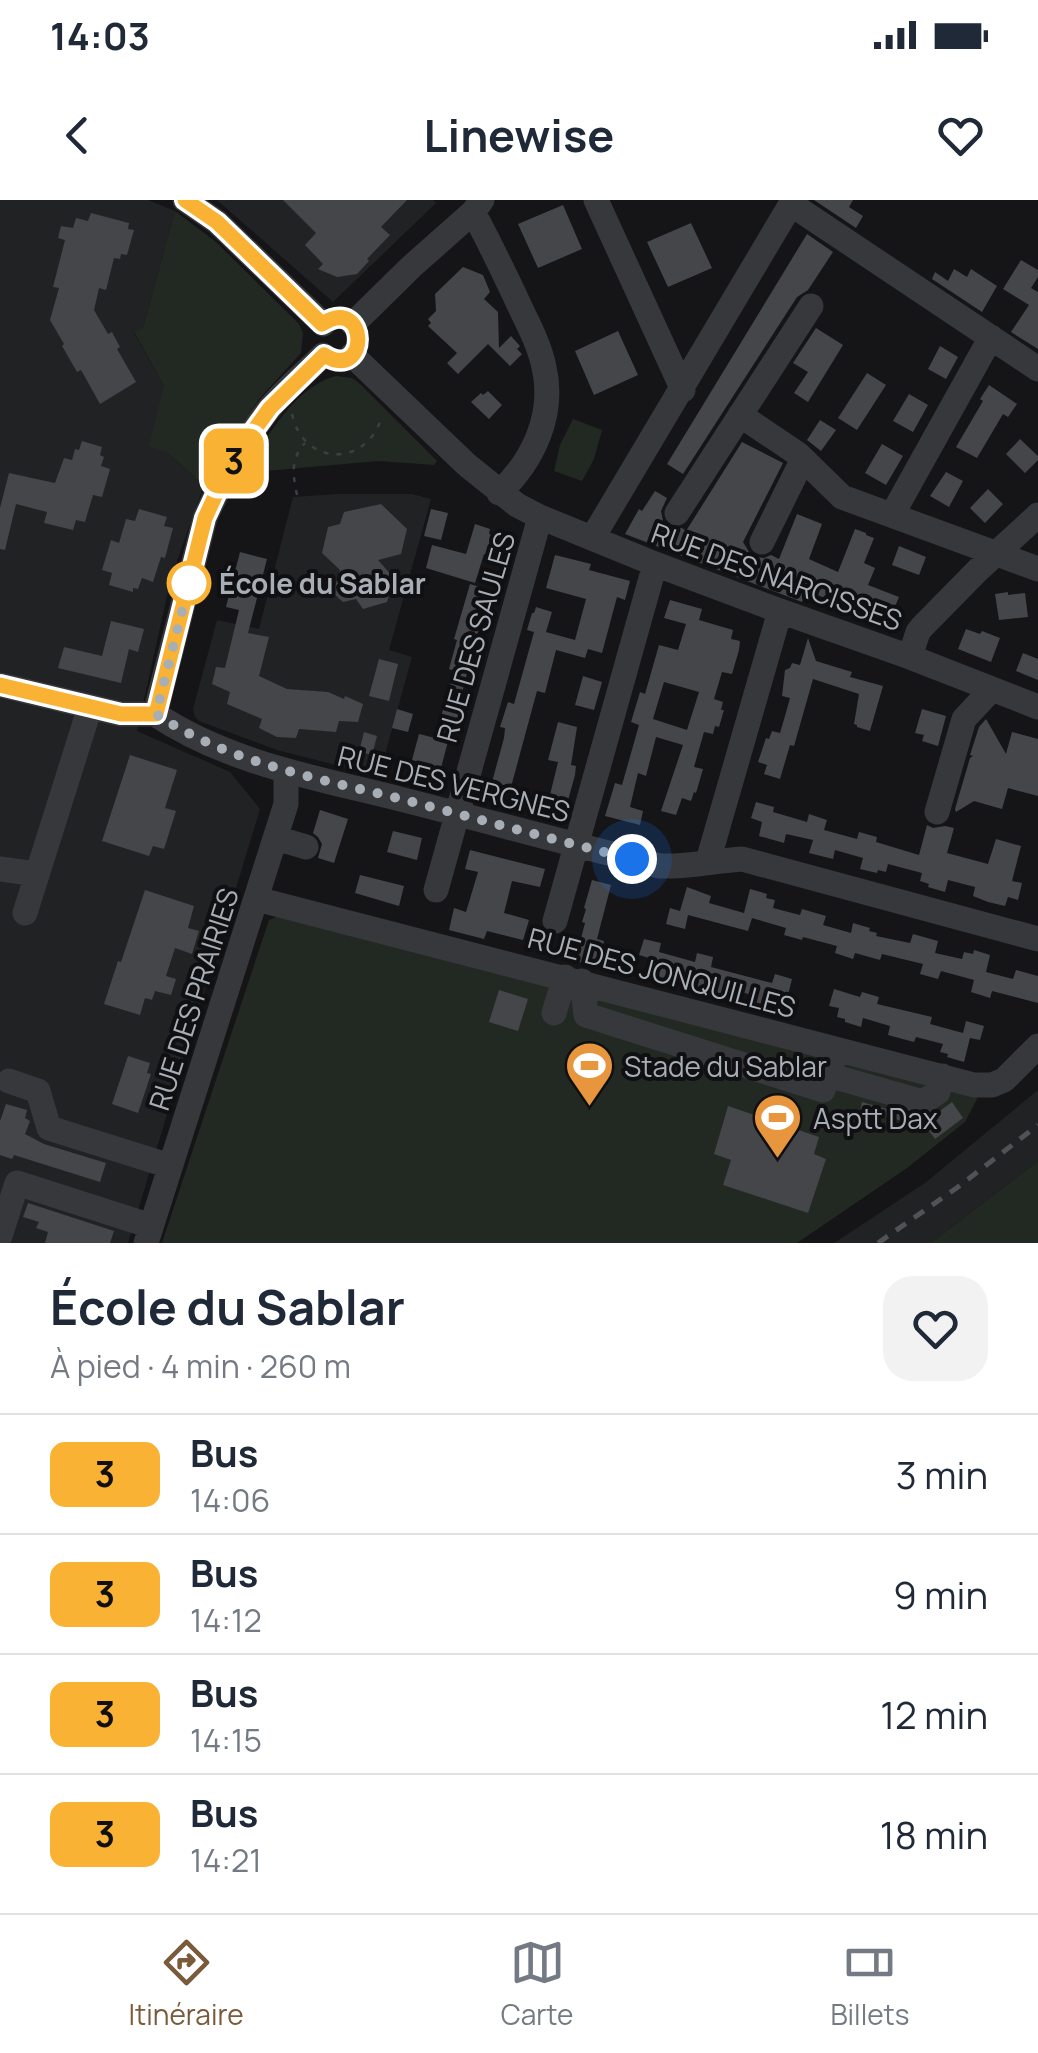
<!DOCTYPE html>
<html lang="fr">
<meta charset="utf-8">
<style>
:root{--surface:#fff;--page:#f2f2f3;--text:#1f2937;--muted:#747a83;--line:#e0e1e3;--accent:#795a3a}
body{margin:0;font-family:Manrope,sans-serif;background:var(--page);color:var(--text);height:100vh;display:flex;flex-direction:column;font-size:38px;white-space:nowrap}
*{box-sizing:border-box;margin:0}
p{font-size:32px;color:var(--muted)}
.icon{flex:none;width:55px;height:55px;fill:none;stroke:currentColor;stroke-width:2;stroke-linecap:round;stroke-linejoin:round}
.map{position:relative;height:1043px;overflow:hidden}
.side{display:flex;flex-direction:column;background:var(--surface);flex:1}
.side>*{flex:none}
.badge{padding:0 20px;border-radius:15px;font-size:35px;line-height:65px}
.you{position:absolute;width:50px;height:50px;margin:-25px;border:8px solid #fff;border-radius:50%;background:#1a73e8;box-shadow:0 0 0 15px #1a73e833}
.map>.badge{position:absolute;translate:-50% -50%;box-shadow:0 0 0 5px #fff}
.round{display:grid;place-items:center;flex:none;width:105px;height:105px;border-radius:30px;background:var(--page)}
.summary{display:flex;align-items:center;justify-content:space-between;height:170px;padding:0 50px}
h1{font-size:48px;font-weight:700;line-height:75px}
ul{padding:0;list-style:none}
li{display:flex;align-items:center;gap:30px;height:120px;padding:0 50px;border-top:2px solid var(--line)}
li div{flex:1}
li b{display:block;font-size:38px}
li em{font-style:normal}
li .badge{min-width:110px;font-weight:700;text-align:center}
.status{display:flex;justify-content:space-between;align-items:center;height:70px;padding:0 50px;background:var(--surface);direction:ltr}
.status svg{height:28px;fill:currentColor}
header{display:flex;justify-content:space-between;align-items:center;height:130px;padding:0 50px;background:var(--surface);font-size:45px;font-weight:700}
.menu{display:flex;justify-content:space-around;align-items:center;height:140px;border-top:2px solid var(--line);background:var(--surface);font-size:28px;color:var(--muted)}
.menu a{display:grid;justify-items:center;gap:5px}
.menu .on{color:var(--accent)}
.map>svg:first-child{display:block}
</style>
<div class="status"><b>14:03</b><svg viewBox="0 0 49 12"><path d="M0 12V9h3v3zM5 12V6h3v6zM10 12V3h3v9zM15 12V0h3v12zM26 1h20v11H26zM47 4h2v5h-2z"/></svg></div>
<header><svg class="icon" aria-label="back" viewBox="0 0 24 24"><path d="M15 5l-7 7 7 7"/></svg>Linewise<svg class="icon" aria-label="heart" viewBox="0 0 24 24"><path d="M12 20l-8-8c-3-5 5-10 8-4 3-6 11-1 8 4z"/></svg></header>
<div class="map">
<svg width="1038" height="1043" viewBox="0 0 1038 1043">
<rect width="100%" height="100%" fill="#151517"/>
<!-- built -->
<path fill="#212224" d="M0,0h148l27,11 -32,117 -9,5 30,53 4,67 36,32 -33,93 -34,153 93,41 30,37 -132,434h-128z
M217,0h216l3,3 -103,99z
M338,294h74l19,5 -42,151 23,7 -33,119 -102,-26 -78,-29 -4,-4 -2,-8 24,-89 42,9 34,-132z
M1038,890v71l-107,82h-97l91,-60z"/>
<!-- green -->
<path fill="#222922" d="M175,11l41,31 83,82 4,9 -2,20 -41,45 -30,43 -26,44 -36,-32 -19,-7 15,-60 -30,-54 9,-4z
M336,176l16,2 7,5 78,78 -3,4 -56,-4 -134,12c22,-34 50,-86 92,-97z
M573,219l29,11 -8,29 -12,22 -28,-10 6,-26z
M281,715l697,182 -13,25 -58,46 -110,75h-635l107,-323z
M1038,961v82h-107z"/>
<!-- building -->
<path fill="#44464a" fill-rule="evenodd" d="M283,0h124l-26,27 9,8 -23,24 2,2 -12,13 -20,3 -19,-8 5,-5 -18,-19 11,-12z
M814,0h39l-4,7 14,9 -7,12z
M563,5l19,44 -44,19 -20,-44z
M91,13l38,10 -1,6 6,1 -7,25 -6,-1 -1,5 -6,-1 -8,32 -7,-2 -5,22 14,24 4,-2 8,15 -3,2 19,33 -36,22 -15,-27 -4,-7 -4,2 -15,-26 2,-2 -14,-24 9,-32 -6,-1 12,-47 -7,-2 3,-12 12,2 3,-10 12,3z
M691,23l21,45 -44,19 -21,-45z
M807,34l26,18 -25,38 -11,7 -114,177 -16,-10z
M1021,60l17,10v7l-7,11 7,4v57l-27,-17 18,-27 -26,-16z
M463,67l20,8 7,17 -6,7 14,13 1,36 12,-12 9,10 -3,3 5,5 -12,12 -22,-22 -30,30 -11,-11 10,-10 -29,-27 3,-3 -3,-4 8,-8 -1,-17z
M954,69l13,8 4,-8 26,17 -15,26 -50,-33 3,-7 13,9z
M816,128l27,17 -35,57 -14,-9 14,-21 -15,-9z
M618,131l20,44 -44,20 -19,-44z
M940,146l18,11 -12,22 -18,-10z
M867,173l19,12 -29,45 -19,-12z
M989,185l28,19 -9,13 -5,-3 -26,44 -21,-11 27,-46 -3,-2z
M488,191l14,14 -13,14 -18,-17 10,-9 2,2z
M909,194l19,11 -15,27 -20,-11z
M820,220l16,10 -15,21 -14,-11z
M1020,239l18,17v4l-13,13 -19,-19z
M82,241l20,6 -2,8 4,2 -3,9 9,3 -8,28 -9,-2 -8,27 -9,-2 -3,10 -29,-7 3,-11 -31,-8 -11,46 -5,-1v-41l9,-35 46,10 9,-25 8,2 3,-11 4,1z
M742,242l41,21 -40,79 6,10 7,5 8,1 7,-3 8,4 18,-45 25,10 -13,35 29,13 17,-43 11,4v2l8,3 -10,25 11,5 -7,17 31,12 -5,12 -8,-2 -5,13 -74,-29 -5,11 -177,-68 14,-25 3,2 13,-20 12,7 -6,13 2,10 6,6 13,1 4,3z
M882,244l21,12 -17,29 -21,-12z
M946,272l17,9 -14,26 -19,-11z
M988,289l15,15 -18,19 -15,-15z
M381,304l26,25 -6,25 -23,6 16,18 -7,24 -24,7 -7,-10 -13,3 -10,-9 7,-23 -18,-17 6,-26 12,-3 4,-12z
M139,309l28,8 -3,9 9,2 -8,30 -4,-1 -8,25 -11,-4 -4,11 -5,-1v4l-24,-7 3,-12 -10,-3 9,-30 8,3 7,-24 9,2z
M431,309l17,4 -7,27 -17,-4z
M475,324l15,5 -1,5 16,5 -5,20 -16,-5 -9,29 -49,-15 6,-23 34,9z
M899,346l27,11 -7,18 -27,-10z
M240,352l27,7 -19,74 21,4 -10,39 28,13 41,3 16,7 1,-3 18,8 -5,18 -19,-1 -3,11 -37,-3 -3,9 -19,-1 -18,-9 3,-9 -35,-15 3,-12 -18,-8 4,-17 9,1 14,-58 -13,-3z
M555,355l36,9 -2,6 41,11 -5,19 -8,-3 -15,56 -14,-4 -3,9 -29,-8 -11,43 -8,-2 -26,96 -19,-5 12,-44 1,-10 -5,-1 8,-25 6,2 20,-72 -7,-2 5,-17h2l2,-6 16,5 -6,20 29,8 11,-41 -40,-11z
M470,384l26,8 -8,26 -5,-1 -9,28 -13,52 5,1 -8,29 -6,-1 -11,42 -29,-8 7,-26 16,4 19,-67 -5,-2 8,-29 -3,-1z
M1008,392v3l17,-2 3,24 -29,3 -4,-26z
M670,400l32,9 -3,11 34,10 -2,9 9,2 -1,9 -7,24 -10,-2 -8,27 9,3 -2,8h3l-5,17 -4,-1 -2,8 -9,-2 -10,35 9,2 -7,24 -2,-1 -3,9 -9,-3 -6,17 -15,-4 22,-66 -27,-8 -10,39 -8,-3 -8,34 13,4 -3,14 -35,-9 10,-33 7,2 17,-60 -8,-3 9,-30 5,2 14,-49 19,5 8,-26 -22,-6zM664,482l35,10 -12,38 -34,-11z
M111,421l33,8 -6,23 -9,-3 -8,34 -63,-15 6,-21 38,9z
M966,429l14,5 2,-3 18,7 -9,24 -33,-13z
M808,438l8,23 36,11 -2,5 33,9 -13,45 -13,-4v-2l-3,-1 5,-30 -46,-15 -19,67 -4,-1 -10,34 -16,-5 3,-9 -9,-3 8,-24 3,1 3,-8 8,2 5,-17 5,-18 -8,-2 3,-26 5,-2 2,-5 8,2z
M1023,453l15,6v21l-22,-9z
M379,459l19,5 -9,37 -20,-5z
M583,476l19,6 -8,28 -19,-5z
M397,509l16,5 -5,18 -16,-4z
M922,509l24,7 -8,30 -16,-5 2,-6 -9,-2z
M986,519l20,35 6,-22 26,7v57l-30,-8 -6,21 -28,-8 -18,11 -1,-3 15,-51 3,-2 -3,-1 9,-28z
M558,522l19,5 -6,38 5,1 -1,9 -8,29 -18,-5 9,-37 -10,-2z
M364,532l13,4 -5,19 -13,-3z
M130,555l47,15 -12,38 11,3 -12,38 -11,-3 -4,10 -47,-15z
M756,602l18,5 -1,5 34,10 2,-8 18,6 -3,10 33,9 2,-7 18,5 -1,5 43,13 8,-30 6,3 12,-2 9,2 -7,25 41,11 8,-25 25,7 -9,35 10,2 -4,17 -10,-3 -3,9 -17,-4 -15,-6 2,-9 -27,-7 -3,12 -17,-5 1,-3 -9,-3 2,-8 -34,-9 -2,8 -8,-2 -1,3 -17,-4 3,-11 -28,-8 -2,9 -24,-6 4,-13 -27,-6 -2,9 -25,-7 3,-14 -11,-4z
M320,610l28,9 -14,44 -16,-5 4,-14 -4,-7 -5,-4z
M393,631l29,7 -5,22 -30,-8z
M470,650l75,19 -5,18 -28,-6 -8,32 25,7 -6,20 -36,-9 -3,8 -35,-9 5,-22 12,4 12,-40 -13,-3z
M360,675l44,11 -5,20 -44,-13z
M592,680l19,5 -14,54 7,2 -6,26 -23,-6 10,-38 -3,-1 4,-13 -2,-1z
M687,687l24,9 -2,7 35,10 6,-24 17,5 -1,4 9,2 -2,8 27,7 2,-6 24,7 -3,9 28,8 2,-10 17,5 -1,3 8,2 -1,3 34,7 3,-9 25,7 -3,12 27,6 2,-7 9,2 1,-4 16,5 -4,17 27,7 3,-9 22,6v27l-46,-12 -2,7 -19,-6 3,-12 -33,-9 -3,8 -18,-5 3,-10 -41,-10 -2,6 -25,-7 -2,6 -18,-6 2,-7 -34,-9 -1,3 -18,-5 2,-7 -34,-10 -4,13 -60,-16 -3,14 -19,-5 4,-16 10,3z
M145,690l49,16 -6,22 11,3 -7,23 -17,-6 -9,28 10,3 -5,16 -16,-4 -3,9 -7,-2 -5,17 -36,-11 14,-43 3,1z
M644,739l17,4 -2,9 36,10 2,-9 16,4 -2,10 61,16 3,-9 17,5 -4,16 -10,-3 -5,19 -23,-7 2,-9 -28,-8 -3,9 -8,-3 -1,4 -16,-4 3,-12 -27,-8 -3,10 -25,-8 5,-17 -10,-3z
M834,789l26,8 2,-5 17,5 -2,7 55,13 -2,7 33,9 3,-12 18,5 -4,14 -10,-2 -6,24 -17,-5 1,-3 -8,-2 3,-8 -27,-7 -2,5 -26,-7 2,-9 -27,-8 -2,9 -16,-5v-3l-8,-2 2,-9 -10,-2z
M499,790l29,9 -10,32 -29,-9z
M128,856l22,7 -3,10 4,1 -13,39 -26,-9z
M862,902l42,12 -1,7 -21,-5 -2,8 -22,-6z
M952,902l11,16 -28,21 -12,-16z
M6,904l21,6 -2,8 5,3 -5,13 19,10 62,19 -6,19 -86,-27 -2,4 -12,-4v-34z
M728,906l91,31 -5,17 12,5 -18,54 -85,-28 8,-25 -17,-6z
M28,1003l86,28 -4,12h-65l3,-11 -12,-4 3,-6 -16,-5z"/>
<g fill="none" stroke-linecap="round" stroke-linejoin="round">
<!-- path -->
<path stroke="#3c3f43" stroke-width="2.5" stroke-dasharray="5 8" stroke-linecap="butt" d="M292,214c11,53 77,54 90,1
M297,295c-4,-19 -7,-36 8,-52"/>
<!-- minor -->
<path stroke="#36383c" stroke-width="25" d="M185,0l32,22 106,102
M596,0l87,190
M794,0l-3,4 247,165
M473,12c15,27 28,55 42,84 10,23 24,46 29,71 11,48 -11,94 -45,126
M353,124l58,-57 62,-55 9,-12
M352,155l115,110 50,40 23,12 115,47 125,47 130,46 128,50
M740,215l58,39 44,43 196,72
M677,313l134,-207
M892,315l99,-178
M593,337l198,-333
M762,342l41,-83
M910,457l8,-25 4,-5 56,-57 60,-55
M0,485l121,29h34
M155,514c73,49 162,64 245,85 87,22 173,46 260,67 28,1 54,-5 82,-7l296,80
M155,514l50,-196c17,-38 37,-75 63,-108 16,-20 37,-37 55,-55
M937,612l27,-93 28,-30
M276,638l30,9
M708,661l72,-250
M0,669l37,5
M436,690l104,-373
M257,699l717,186h18l12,-5 34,-34
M25,713l65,-206
M555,721l100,-357
M582,781l4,34 237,75 14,-40
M554,813l11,-36
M828,875l95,27 15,-10 4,-16
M9,881l29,10 11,37 121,38
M0,1036l17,-53 134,43
M146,1043l140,-439v-32"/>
<!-- rail -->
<path stroke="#505256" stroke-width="5" stroke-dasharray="12 10" stroke-linecap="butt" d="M878,1043l80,-56 80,-62"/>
</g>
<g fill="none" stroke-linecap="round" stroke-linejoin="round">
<defs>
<path id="line" d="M0,485l121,29h35l49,-196 12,-26 27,-48 26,-36 54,-53c46,28 45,-61 -2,-31l-105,-102 -32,-22"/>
</defs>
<!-- line casing -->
<use href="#line" stroke="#fff" stroke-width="22"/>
<!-- line -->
<use href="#line" stroke="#f9b233" stroke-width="15"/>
<!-- walk -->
<path stroke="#a8aeb6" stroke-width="10" stroke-dasharray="0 18" d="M189,383l1,-3 -34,134c73,49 161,64 245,85 77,20 154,41 231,60"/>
</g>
<!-- icons -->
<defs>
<symbol id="stadium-pin" viewBox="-11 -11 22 30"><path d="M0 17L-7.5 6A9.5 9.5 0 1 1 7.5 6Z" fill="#e7963d" stroke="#101012"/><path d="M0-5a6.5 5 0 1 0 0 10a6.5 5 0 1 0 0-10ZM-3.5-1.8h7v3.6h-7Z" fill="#fff"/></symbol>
</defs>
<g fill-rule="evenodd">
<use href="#stadium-pin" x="562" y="838" width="55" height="75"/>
<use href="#stadium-pin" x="750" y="890" width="55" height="75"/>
</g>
<!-- markers -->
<circle fill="#fff" stroke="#f9b233" stroke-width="5" cx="189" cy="383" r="20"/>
<g text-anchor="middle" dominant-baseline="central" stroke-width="8" stroke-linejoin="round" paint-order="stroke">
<!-- street labels -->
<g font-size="28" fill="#a8aeb6" stroke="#101012">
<text transform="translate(777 376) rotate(20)">RUE DES NARCISSES</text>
<text transform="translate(475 437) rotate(-74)">RUE DES SAULES</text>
<text transform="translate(454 583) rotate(14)">RUE DES VERGNES</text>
<text transform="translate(662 772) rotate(15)">RUE DES JONQUILLES</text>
<text transform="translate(193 799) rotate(-72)">RUE DES PRAIRIES</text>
</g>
<!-- stop labels -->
<g font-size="28" font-weight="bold" fill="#a8aeb6" stroke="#101012" text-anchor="start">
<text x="219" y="383">École du Sablar</text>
</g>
<!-- poi labels -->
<g font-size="28" fill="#a8aeb6" stroke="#101012" text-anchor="start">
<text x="624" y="866">Stade du Sablar</text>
<text x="813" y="918">Asptt Dax</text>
</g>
</g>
</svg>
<div class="you" style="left:632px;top:659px"></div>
<b class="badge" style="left:234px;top:261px;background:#f9b233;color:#111">3</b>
</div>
<section class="side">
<div class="summary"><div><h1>École du Sablar</h1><p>À pied · 4 min · 260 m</p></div><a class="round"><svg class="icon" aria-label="heart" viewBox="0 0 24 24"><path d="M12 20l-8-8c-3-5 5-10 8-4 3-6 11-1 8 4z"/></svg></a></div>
<ul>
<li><span class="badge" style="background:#f9b233;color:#111">3</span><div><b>Bus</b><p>14:06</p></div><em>3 min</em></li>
<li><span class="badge" style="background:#f9b233;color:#111">3</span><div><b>Bus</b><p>14:12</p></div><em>9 min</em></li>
<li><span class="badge" style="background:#f9b233;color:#111">3</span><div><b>Bus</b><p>14:15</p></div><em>12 min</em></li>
<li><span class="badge" style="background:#f9b233;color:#111">3</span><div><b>Bus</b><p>14:21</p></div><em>18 min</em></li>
</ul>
</section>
<nav class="menu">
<a class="on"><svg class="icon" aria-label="directions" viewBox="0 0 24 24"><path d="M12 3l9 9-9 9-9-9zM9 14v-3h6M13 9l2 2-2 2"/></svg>Itinéraire</a>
<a><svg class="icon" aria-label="map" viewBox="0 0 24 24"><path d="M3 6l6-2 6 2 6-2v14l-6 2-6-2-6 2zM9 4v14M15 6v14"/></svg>Carte</a>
<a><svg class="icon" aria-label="tickets" viewBox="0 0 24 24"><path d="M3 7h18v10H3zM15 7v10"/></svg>Billets</a>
</nav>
